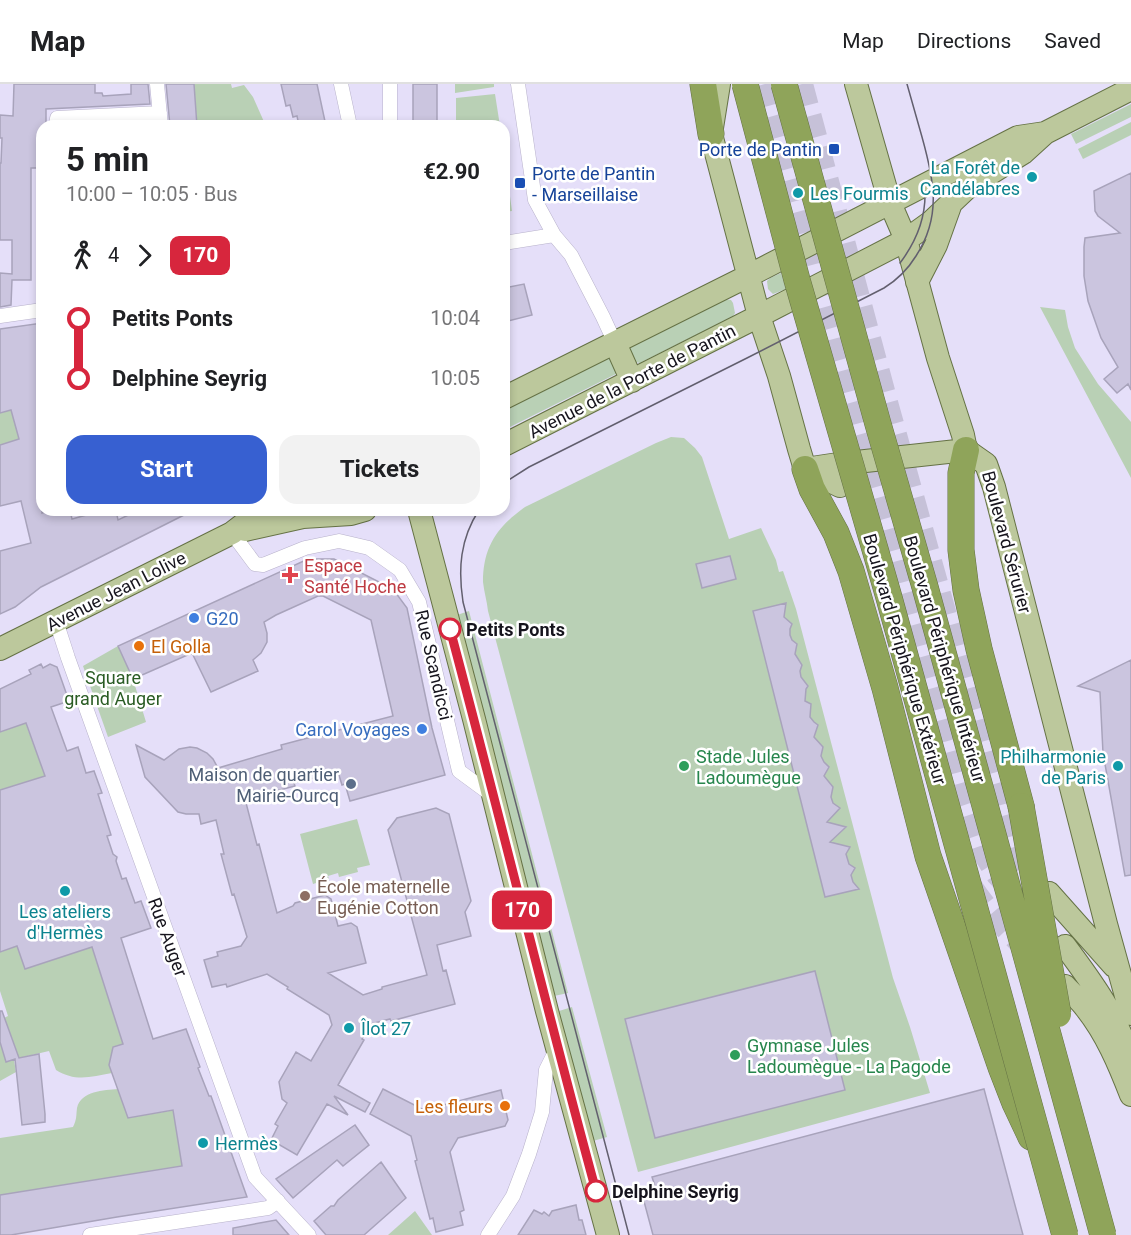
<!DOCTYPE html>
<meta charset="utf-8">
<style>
:root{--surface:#fff;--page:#f2f2f2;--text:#202124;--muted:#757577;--line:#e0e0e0;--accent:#3760d1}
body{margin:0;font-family:Roboto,sans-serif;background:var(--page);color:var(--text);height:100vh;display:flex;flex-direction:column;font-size:22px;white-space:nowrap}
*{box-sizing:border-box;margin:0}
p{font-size:20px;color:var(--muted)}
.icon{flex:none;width:33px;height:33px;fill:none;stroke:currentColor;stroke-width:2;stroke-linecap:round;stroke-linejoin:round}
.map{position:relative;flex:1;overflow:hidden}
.sheet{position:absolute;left:36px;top:36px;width:474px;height:396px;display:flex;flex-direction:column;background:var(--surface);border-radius:18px;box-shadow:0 3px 9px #0003}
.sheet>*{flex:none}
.badge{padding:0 12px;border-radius:9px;font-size:21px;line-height:39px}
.map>.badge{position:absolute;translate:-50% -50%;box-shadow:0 0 0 3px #fff}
.legs{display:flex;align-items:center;gap:9px;height:66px;padding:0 30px;font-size:20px}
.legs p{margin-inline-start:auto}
.head{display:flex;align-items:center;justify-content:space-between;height:102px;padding:0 30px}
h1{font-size:33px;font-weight:700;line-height:45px}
.button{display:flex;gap:12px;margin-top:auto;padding:12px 30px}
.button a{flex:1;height:69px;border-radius:18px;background:var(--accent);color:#fff;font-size:24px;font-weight:700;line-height:69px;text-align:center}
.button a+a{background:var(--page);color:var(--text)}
ul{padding:0 30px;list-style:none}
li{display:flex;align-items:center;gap:21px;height:60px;font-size:22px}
li i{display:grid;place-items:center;width:9px;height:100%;margin:0 8px;background:currentColor}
li i::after{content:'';width:15px;height:15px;margin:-8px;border:4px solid;border-radius:50%;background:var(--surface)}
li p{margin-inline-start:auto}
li:first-child i{background:linear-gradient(#0000 50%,currentColor 0)}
li:last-child i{background:linear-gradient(currentColor 50%,#0000 0)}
header{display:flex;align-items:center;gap:36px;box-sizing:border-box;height:84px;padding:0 30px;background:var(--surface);border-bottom:2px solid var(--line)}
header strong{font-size:28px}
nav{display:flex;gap:33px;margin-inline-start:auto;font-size:21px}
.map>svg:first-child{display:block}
</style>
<header>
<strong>Map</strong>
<nav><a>Map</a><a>Directions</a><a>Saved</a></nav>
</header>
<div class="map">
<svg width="1131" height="1151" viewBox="0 0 1131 1151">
<rect width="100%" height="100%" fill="#e5dff9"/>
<!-- green -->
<path fill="#b9d0b5" d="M194,0h37l1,4 12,-3 9,12 12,27v2h-68z
M455,0h39v3l-39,6z
M495,10l5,32h-44v-28z
M1131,20v13l-55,27 -5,-10z
M1131,38v13l-48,24 -5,-10z
M504,75h1l7,52 -8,1z
M781,189l5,16 -13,5 -5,-5 -1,-8 3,-3z
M724,215l7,1 2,3 2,10 -2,3 -93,47 -5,-1 -7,-14z
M1040,223l25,3 3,17 7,21 23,36 33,38v56z
M612,272l8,16 -116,58v-20z
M11,326l8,29 -19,6v-32z
M671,353l13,1 11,10 7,9 27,82 32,-11 15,32 3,12 4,-1 13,38 97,369 17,49 20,66 -292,79 -150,-561c-1,-10 -4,-19 -5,-29 0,-35 14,-55 42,-75l131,-64z
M469,527l99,382 -14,3 -100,-380z
M118,562l15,33 13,43 -38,15 -25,-71z
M23,632l22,60 -45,14v-58l12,-4 -2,-7z
M357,735l13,46 -13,3 1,4 -19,5 -1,-4 -10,3 1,3 -16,5 -13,-50z
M17,862l8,23 67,-22 31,97 -10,3 -4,18 3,8c-21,4 -37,9 -56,-3l-7,-19 -30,7 -15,-40 4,-2 -8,-25v-39z
M572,923l35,130 -14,4 -34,-130z
M0,958l6,20 8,-2 2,12 -16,9z
M118,1005l10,29 41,-7 3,-9 10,64 -182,29v-57l73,-11c4,-8 3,-11 4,-19 4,-17 27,-18 41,-19z
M415,1127l17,24h-44z"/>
<!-- building -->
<path fill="#cbc5df" stroke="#a8a3bb" stroke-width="1.5" d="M14,0h81v9h7l1,3 28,-2v-10h17l2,20 -104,5v17h-4v42h-11v112h-19l-1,25 -11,2v-34l12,1v-34h-12v-77h1l1,-25h-2v-23l13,1z
M166,0h28l3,42h-27z
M281,0h36l9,42h-27l-2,-10 -4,1 -3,-12 -4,1z
M413,0h24v42h-24z
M152,38v4l-63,-1z
M1131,89v217l-3,-6 -11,9 -13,-14 14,-12 -17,-29 -13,-37 -4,-25v-29l1,-9 35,-5 -22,-17 -3,-5 -1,-20z
M524,200l8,31 -28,7v-34z
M42,239v190l12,-3h16l2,9 25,-7 -1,-2h20l2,10 21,-10h55l-153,77 -26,20 -15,7v-63l31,-8 -10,-42 -21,5v-61l19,-6 -8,-29 -11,3v-84z
M730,472l6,23 -34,9 -6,-24z
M308,475h26l59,30 14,19 25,120 13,47 -95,26 -5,-17 -3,1 -4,-13 -44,11 1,3 -50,13 12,46 2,-1 18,69 16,-7 2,-3 30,-8 6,4 7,27 13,-3 6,4 9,36 -38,10 35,22 19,-6v-2l45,-12 -39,-145 9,-12 39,-10 13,6 22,87 -6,11 6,24 -34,9 6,26 3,-1 9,34 -64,17 -1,-2 -19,5 -9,15 2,1 -26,45 32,18 -5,9 -31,-16 14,19 -21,-11 -30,51 -26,-15 7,-14 -3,-2 12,-21 -5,-4 -3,-17 17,-30 15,9 21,-36 -3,-10 -42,-26 1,-2 -21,-13 -40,13 -1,-3 -14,3 -8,-27 14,-4 -1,-4 24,-6 6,-9 -13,-43 -2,1 -11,-41h3l-8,-34 -15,4 -2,-10h-13l-8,-2 -33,-35 -9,-32 28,15 15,-11 11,-2 7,1 10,5 6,6 5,9 64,-19 -1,-4 38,-10 1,2 15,-6 58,-15 -22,-96 -48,-24h-5l-42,19 -12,7 3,11v9l-6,11 -8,7 5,11 -47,21 -19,-39 -59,26 -15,-33z
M786,519l-2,14 8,7 -2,5v6l2,5 5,4 -2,10 7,11 -2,6 1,6 7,9 -2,3 -1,12 6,3 -1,13 4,5 4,3 -4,12 9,10 -2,9 3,6 5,5 -5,9 9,11 -2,10 2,6 7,5 -13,14 19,5 -16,15 20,5 -4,7 3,10 6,4 -4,7 2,7 6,7 -34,8 -72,-286z
M1131,576v215l-6,1 -22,-123 -3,-61 -22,-6z
M41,580l2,4 7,-4 7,3 12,34 -18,6 16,44 11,-4 8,26 8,-2 8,22 -4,1 13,41 -4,1 6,18 4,3 -1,4 6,18 4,-1 9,25 6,-2 10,27 -30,10 32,101 33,-10 14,38 -2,1 11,28h2l36,101 -130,20 -106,18h-11v-40l182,-29 -9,-56 -45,8 -19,-53 4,-18 10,-3 -31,-97 -67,22 -8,-23 -17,6v-162l45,-14 -19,-53 -26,9v-43l31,-15 -2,-4z
M815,887l30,119 -190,48 -30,-119z
M0,927h2l17,47 20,-4 6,60v8l-23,3 -7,-66 -9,3 -6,-20z
M383,1005l41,21 77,-20 7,30 -3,6 -47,12 -8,14 14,58 -4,2 3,13 -27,7 -3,-14 -3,1 -15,-58 2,-1 -6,-24 -41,-22z
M984,1005l39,146h-370l-11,-41 14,-5 -4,-12z
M355,1041l14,20 -26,21 -6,-6 -44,38 -17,-19z
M381,1078l25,36 -42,37h-38l-12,-14 17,-15h3l4,-6z
M576,1121l3,15h3l4,15h-68l16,-25 8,4 2,-2 5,4 3,-5z
M276,1136l13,15h-56v-7z"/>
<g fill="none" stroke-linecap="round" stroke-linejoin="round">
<!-- primary-tunnel -->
<path stroke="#c6c1d8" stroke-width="22" stroke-dasharray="22 11" stroke-linecap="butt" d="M765,0l200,719 16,46 16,26 50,53
M802,0l86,322 123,444 25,28
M972,803c16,24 35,44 57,65"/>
<defs>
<path id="street" d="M157,0l4,42
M341,0l9,42
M390,0v42
M518,0l17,116 19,35 17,20 32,62 12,26
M57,42v-8l103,-5
M504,159l50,-8
M0,232l42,-6
M232,449l23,31 8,1 42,-17 34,-7 30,7 31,22 19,32 40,169 34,25
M56,537l12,37 187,519 54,58
M90,1151l178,-27 10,-7
M488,1151l25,-39 16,-42 13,-42 4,-42 11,-22"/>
<path id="primary" d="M719,0l-8,50 48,182 20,60 20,73 6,20
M856,0l34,119 16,37 32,118 25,77 3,15 20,14 8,23 112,437 25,90
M917,198l19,-37 14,-39
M615,259l17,38
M504,314l244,-122 270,-139 27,-4
M504,361l255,-129 147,-76 25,-18 36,-34 56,-35 22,-20 86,-44
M805,385l33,-5 128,-14
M805,385l35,17
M419,426l55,209 73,292 61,224
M245,446l58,-13 48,-3 14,-4
M0,565l232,-116 22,-17 12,-6
M1049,809l65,73
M1065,862c27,36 54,73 66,117
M1065,902c6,7 14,13 20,21 21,26 34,57 46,88"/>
<path id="highway" d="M703,0l8,50
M966,366l-5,23v77l5,40 13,59 42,157
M805,385l7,20 24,44 15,38 34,117 43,168 73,211 14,36 16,34"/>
</defs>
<!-- street casing -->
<use href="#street" stroke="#b8b2cb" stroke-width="15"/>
<!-- primary casing -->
<use href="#primary" stroke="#657245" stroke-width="24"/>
<!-- highway casing -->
<use href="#highway" stroke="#657245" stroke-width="27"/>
<!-- street -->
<use href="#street" stroke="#fff" stroke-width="14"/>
<!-- primary -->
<use href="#primary" stroke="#bcc89c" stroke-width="22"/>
<!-- highway -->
<use href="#highway" stroke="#8fa45a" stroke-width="26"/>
<!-- tram -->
<path stroke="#625f6e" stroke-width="1.5" d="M900,179c16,-21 26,-44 25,-72
M504,399l25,-16 218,-109 137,-70c13,-8 24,-19 32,-32 26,-40 18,-76 6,-119 -5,-18 -10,-35 -15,-53
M479,426c-19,29 -21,59 -16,92l166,633"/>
<defs>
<path id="highway-bridge" d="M745,0l52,196 91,314 177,641
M784,0l94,340 47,163 178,648
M1021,722l37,208"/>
</defs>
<!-- highway-bridge casing -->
<use href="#highway-bridge" stroke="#657245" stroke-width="27" stroke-linecap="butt"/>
<!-- highway-bridge -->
<use href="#highway-bridge" stroke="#8fa45a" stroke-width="26"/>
</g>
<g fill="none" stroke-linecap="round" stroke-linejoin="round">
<defs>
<path id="line-1" d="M450,545c50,187 95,375 146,562"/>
</defs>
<!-- line-1 casing -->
<use href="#line-1" stroke="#fff" stroke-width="14"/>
<!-- line-1 -->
<use href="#line-1" stroke="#d7263d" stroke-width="9"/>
</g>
<!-- markers -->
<g fill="#1a4fb4" stroke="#fff" stroke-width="2">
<rect x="828" y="59" width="12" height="12" rx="3"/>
<rect x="514" y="93" width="12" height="12" rx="3"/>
</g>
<g fill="#0f9aa8" stroke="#fff" stroke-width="2">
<circle cx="1032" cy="93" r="6"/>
<circle cx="798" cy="109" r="6"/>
<circle cx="1118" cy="682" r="6"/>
<circle cx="65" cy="807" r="6"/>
<circle cx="349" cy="944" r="6"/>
<circle cx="203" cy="1059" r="6"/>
</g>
<path fill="#e0444e" stroke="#fff" stroke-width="2" d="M287 482h6v6h6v6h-6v6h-6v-6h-6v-6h6z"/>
<g fill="#3f7fe0" stroke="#fff" stroke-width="2">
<circle cx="194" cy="534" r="6"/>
<circle cx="422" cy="645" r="6"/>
</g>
<g fill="#fff" stroke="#d7263d" stroke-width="3">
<circle cx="450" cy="545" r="10"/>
<circle cx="596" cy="1107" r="10"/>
</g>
<g fill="#e8710a" stroke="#fff" stroke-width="2">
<circle cx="139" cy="562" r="6"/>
<circle cx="505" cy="1022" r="6"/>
</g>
<g fill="#2e9e5b" stroke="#fff" stroke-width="2">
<circle cx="684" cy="682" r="6"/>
<circle cx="735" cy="971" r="6"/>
</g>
<circle fill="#5c6f8a" stroke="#fff" stroke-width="2" cx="351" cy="700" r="6"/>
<circle fill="#8d6e63" stroke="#fff" stroke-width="2" cx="305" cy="812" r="6"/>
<g text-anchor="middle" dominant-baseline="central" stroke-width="5" stroke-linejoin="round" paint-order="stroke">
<!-- transit labels -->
<g font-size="18" fill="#164399" stroke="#fff" text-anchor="end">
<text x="822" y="65">Porte de Pantin</text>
<text x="532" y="89" text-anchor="start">Porte de Pantin<tspan x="532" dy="21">- Marseillaise</tspan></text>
</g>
<!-- culture labels -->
<g font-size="18" fill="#0d838f" stroke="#fff" text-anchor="start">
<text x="1020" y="83" text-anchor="end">La Forêt de<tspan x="1020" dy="21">Candélabres</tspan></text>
<text x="810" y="109">Les Fourmis</text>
<text x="1106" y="672" text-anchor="end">Philharmonie<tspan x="1106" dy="21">de Paris</tspan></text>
<text x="65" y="827" text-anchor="middle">Les ateliers<tspan x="65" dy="21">d'Hermès</tspan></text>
<text x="361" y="944">Îlot 27</text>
<text x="215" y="1059">Hermès</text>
</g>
<!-- street labels -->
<g font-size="18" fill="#16141d" stroke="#fff">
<text transform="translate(632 297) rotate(-27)">Avenue de la Porte de Pantin</text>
<text transform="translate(1007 458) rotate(75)">Boulevard Sérurier</text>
<text transform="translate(116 507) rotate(-27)">Avenue Jean Lolive</text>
<text transform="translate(905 575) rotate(74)">Boulevard Périphérique Extérieur</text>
<text transform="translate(945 575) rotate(74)">Boulevard Périphérique Intérieur</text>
<text transform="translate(434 581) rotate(77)">Rue Scandicci</text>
<text transform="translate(168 853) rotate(70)">Rue Auger</text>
</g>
<!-- health labels -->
<g font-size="18" fill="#be3a42" stroke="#fff" text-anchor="start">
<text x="304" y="481">Espace<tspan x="304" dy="21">Santé Hoche</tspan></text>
</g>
<!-- shop labels -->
<g font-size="18" fill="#366cbe" stroke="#fff" text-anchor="start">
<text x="206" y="534">G20</text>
<text x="410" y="645" text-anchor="end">Carol Voyages</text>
</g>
<!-- stop labels -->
<g font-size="18" font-weight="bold" fill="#16141d" stroke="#fff" text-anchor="start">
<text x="466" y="545">Petits Ponts</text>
<text x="612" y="1107">Delphine Seyrig</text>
</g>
<!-- food labels -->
<g font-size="18" fill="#c56008" stroke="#fff" text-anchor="start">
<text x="151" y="562">El Golla</text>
<text x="493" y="1022" text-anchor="end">Les fleurs</text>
</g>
<!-- park labels -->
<g font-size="18" fill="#2a5c24" stroke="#fff">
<text x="113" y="593">Square<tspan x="113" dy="21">grand Auger</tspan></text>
</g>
<!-- leisure labels -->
<g font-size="18" fill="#27864d" stroke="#fff" text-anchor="start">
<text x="696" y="672">Stade Jules<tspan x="696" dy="21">Ladoumègue</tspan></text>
<text x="747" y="961">Gymnase Jules<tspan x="747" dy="21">Ladoumègue - La Pagode</tspan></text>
</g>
<!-- service labels -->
<g font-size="18" fill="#4e5e75" stroke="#fff" text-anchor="end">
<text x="339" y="690">Maison de quartier<tspan x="339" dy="21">Mairie-Ourcq</tspan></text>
</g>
<!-- education labels -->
<g font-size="18" fill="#785e54" stroke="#fff" text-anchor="start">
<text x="317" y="802">École maternelle<tspan x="317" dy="21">Eugénie Cotton</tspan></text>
</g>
</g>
</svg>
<b class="badge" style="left:522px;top:826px;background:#d7263d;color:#fff">170</b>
<section class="sheet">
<div class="head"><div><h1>5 min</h1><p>10:00 – 10:05 · Bus</p></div><b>€2.90</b></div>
<div class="legs"><svg class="icon" aria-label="walk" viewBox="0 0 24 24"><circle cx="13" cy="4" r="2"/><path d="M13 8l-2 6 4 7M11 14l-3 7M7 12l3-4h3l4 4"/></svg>4<svg class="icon" aria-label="forward" viewBox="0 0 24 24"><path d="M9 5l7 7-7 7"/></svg><b class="badge" style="background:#d7263d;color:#fff">170</b></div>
<ul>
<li><i style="color:#d7263d"></i><b>Petits Ponts</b><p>10:04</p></li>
<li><i style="color:#d7263d"></i><b>Delphine Seyrig</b><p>10:05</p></li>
</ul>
<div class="button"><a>Start</a><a>Tickets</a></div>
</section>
</div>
